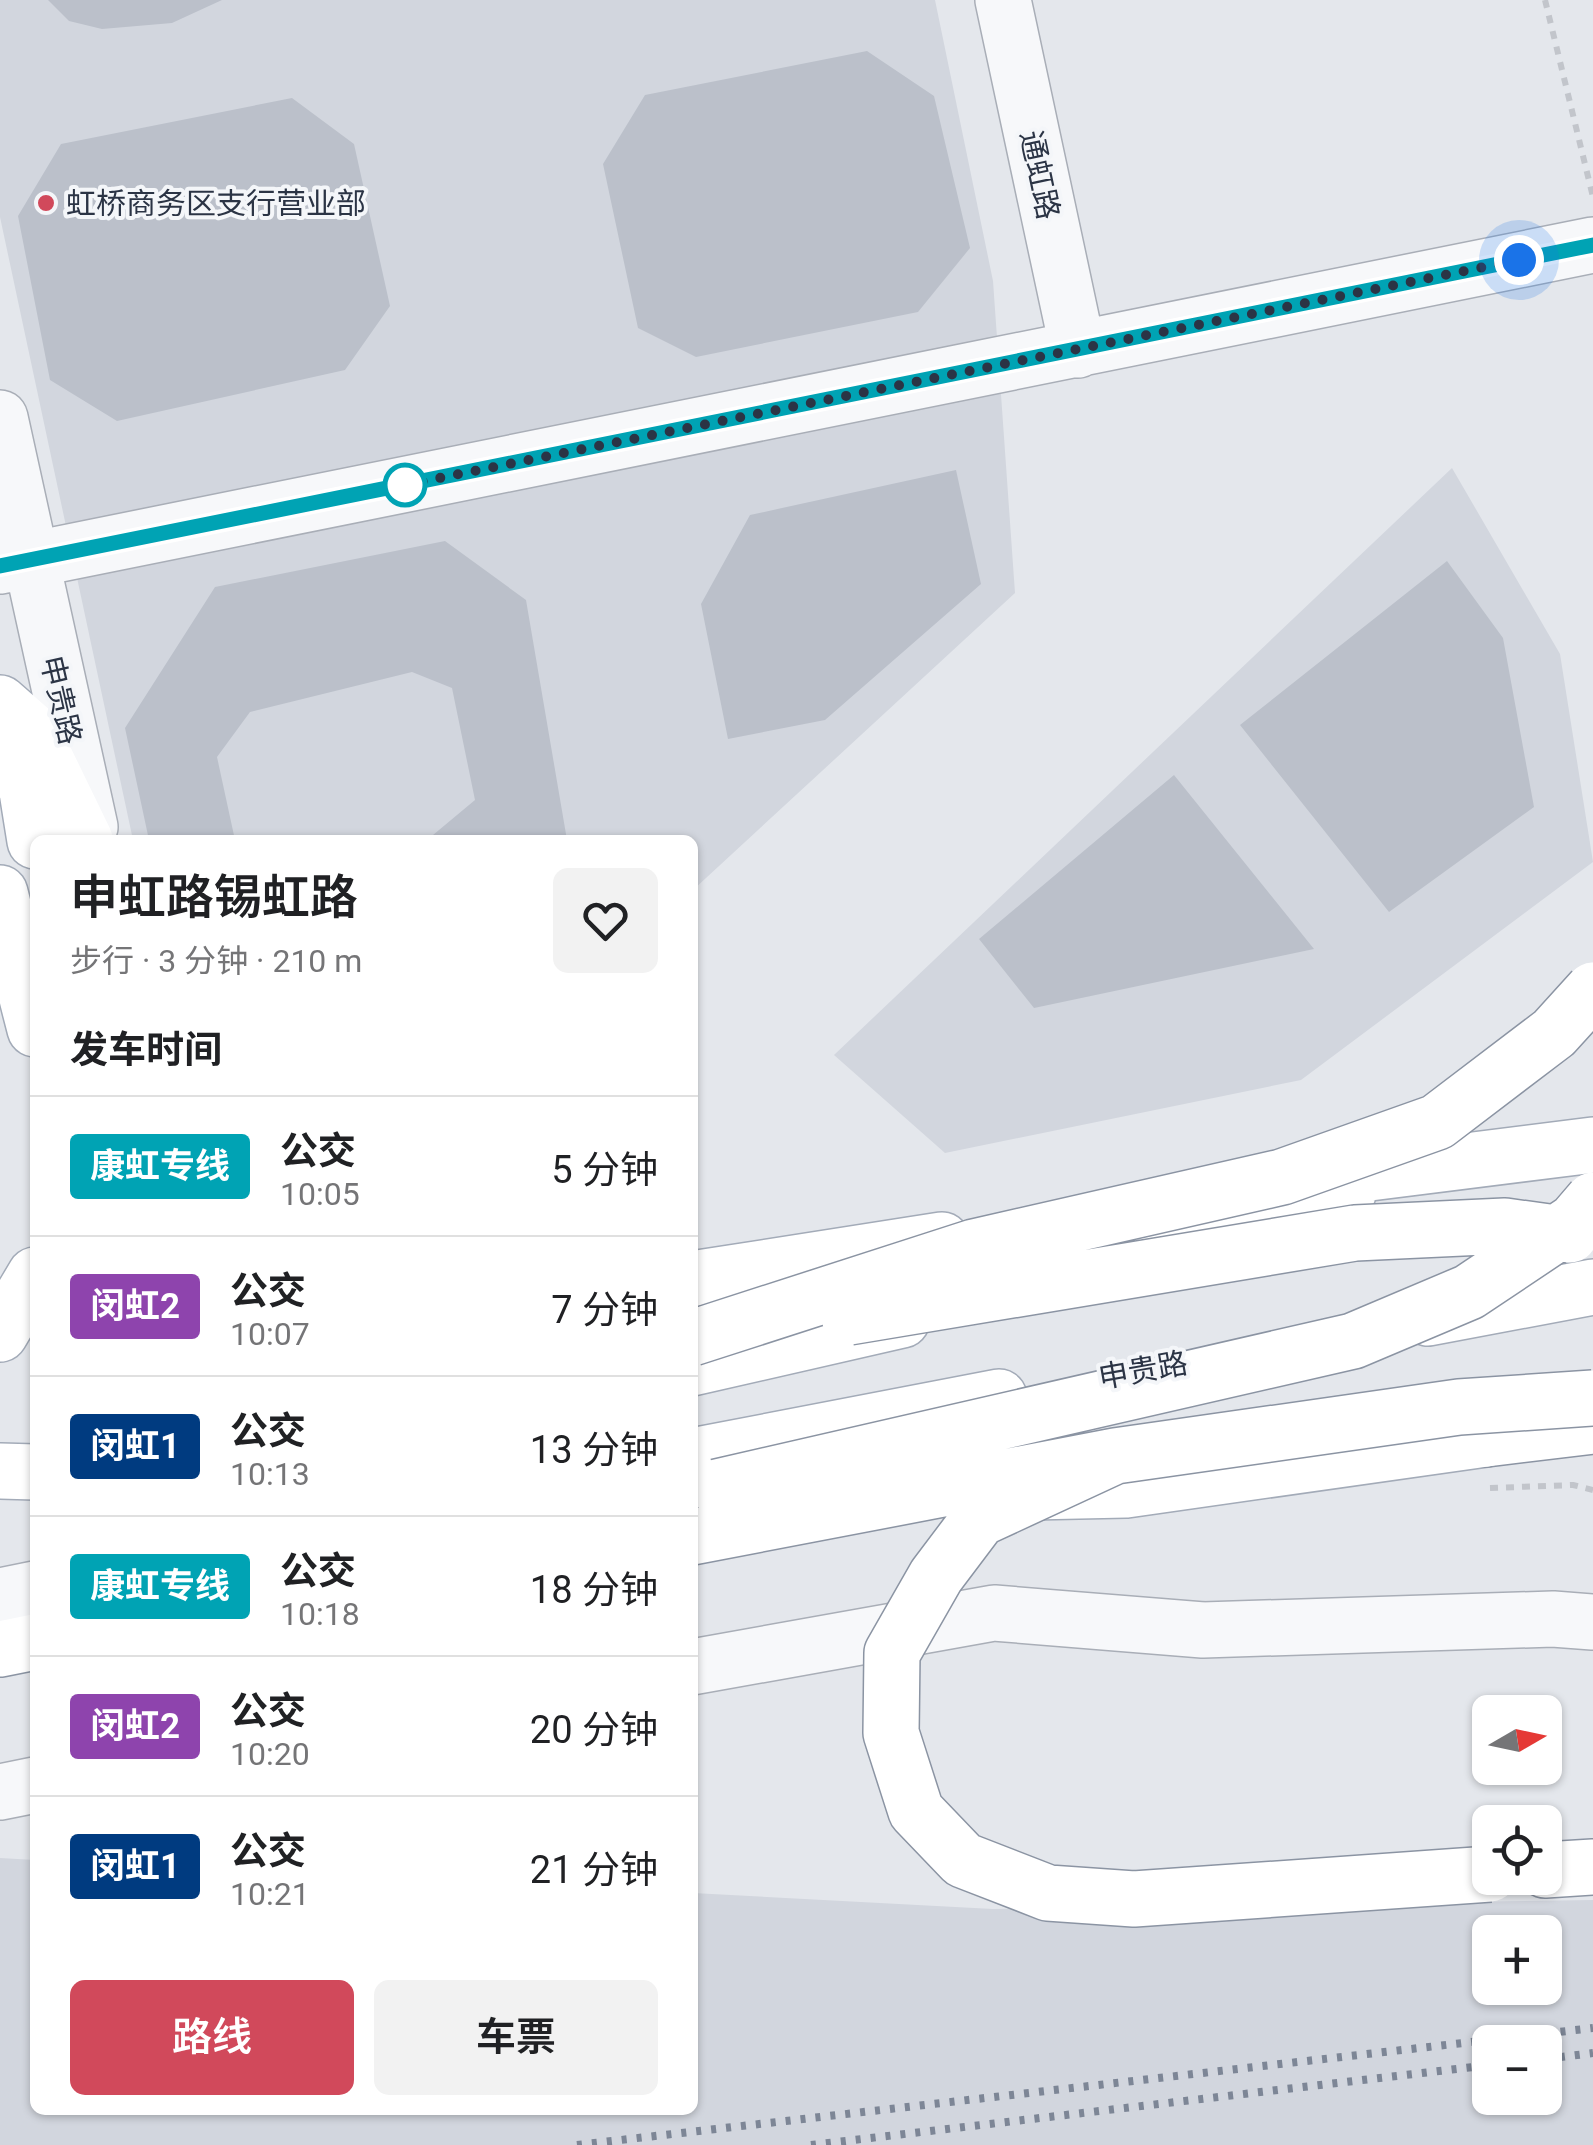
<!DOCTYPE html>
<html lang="zh">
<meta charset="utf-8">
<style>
:root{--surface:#fff;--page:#f2f2f2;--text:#202124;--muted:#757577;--line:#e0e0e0;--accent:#d1495b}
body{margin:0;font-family:Roboto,"Noto Sans SC",sans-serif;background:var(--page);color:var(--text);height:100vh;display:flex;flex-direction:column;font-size:38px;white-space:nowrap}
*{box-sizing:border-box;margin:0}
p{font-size:32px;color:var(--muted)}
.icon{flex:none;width:55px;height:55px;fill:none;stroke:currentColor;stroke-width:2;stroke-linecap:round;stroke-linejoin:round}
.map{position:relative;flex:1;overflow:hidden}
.drawer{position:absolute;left:30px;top:835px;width:668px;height:1280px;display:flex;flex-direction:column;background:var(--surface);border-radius:15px;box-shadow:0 2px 8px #0004}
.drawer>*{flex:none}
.badge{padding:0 20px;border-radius:8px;font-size:35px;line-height:65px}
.needle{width:65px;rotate:81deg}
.controls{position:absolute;left:1472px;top:1695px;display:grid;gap:20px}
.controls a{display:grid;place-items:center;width:90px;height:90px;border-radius:15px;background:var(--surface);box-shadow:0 2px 8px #0004;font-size:50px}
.you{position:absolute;width:50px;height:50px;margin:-25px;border:8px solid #fff;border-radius:50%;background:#1a73e8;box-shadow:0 0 0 15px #1a73e833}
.map>.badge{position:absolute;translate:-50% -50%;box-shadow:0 0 0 5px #fff}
h2{padding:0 40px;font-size:38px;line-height:90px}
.round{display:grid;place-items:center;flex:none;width:105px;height:105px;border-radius:15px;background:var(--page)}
.headline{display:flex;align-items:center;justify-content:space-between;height:170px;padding:0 40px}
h1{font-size:48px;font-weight:600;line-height:75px}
.cta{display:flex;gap:20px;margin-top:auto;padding:20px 40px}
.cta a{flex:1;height:115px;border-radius:15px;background:var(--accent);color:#fff;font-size:40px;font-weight:600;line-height:115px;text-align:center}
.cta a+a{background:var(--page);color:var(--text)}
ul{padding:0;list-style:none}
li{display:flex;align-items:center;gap:30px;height:140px;padding:0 40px;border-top:2px solid var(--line)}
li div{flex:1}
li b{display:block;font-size:38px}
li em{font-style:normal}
li .badge{min-width:110px;font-weight:700;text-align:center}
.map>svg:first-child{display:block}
</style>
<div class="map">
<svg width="1593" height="2145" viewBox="0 0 1593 2145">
<rect width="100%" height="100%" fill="#e4e7ec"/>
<!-- built -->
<path fill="#d2d6de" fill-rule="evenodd" d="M0,0h935l58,281 22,312 -322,297 -1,-50h-559l-133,-623z
M1452,468l108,186 33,208 -292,218 -356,73 -111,-98z
M0,1858l35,2v250h657l1,-217 300,16 600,-9v245h-1593zM1490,1932h55v56h-55zM1490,2042h55v56h-55z"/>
<!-- building -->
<path fill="#bbc0ca" d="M48,0h174l-50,23 -70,6 -33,-8z
M867,51l67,45 36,152 -52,64 -222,45 -58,-29 -35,-164 42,-69z
M292,98l62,46 36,162 -45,64 -228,51 -67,-41 -32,-164 43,-72z
M956,470l25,114 -156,136 -97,19 -27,-135 49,-89z
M445,541l81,59 41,240h-140l48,-40 -23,-112 -40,-16 -162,40 -33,45 18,83h-86l-24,-112 90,-141z
M1447,561l56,77 31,169 -145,105 -149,-187z
M1174,775l140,174 -280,59 -55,-69z"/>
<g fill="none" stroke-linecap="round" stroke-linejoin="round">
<defs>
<path id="minor" d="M1003,0l75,350
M0,418l90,409
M0,566l1593,-321
M0,1596l35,-7
M692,1667l302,-54 209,17 350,-11 40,3
M0,1792l35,-7"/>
<path id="major" d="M0,703l32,28 53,109
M10,748l17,43 8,50
M0,893l35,136
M1298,1182l295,-37
M1158,1247l191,-56
M692,1279l250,-39
M1428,1318l165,-31
M0,1334l35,-59
M692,1368l210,-48
M692,1456l307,-59
M0,1471l35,1
M1032,1492l94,-2 360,-51"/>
<path id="highway" d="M1486,1439l107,-13
M0,1649l35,-7
M1545,1870l48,-3"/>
</defs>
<!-- minor casing -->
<use href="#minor" stroke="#a9aeb7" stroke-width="58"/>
<!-- major casing -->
<use href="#major" stroke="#a3abb8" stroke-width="58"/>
<!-- highway casing -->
<use href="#highway" stroke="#8b94a3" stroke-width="58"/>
<!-- path -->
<path stroke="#c2c5cb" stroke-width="6" stroke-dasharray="8 8" stroke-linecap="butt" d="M1545,0l48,197
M1490,1488l83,-3 20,5"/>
<!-- minor -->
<use href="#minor" stroke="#f7f8fa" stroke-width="55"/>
<!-- major -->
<use href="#major" stroke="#fff" stroke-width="55"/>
<!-- highway -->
<use href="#highway" stroke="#fff" stroke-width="55"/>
<!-- rail -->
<path stroke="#7d8696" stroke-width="8" stroke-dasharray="5 10" stroke-linecap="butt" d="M1545,2059l48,-6
M577,2145l1016,-117
M811,2145l679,-80"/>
<defs>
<path id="highway-bridge" d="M849,1317l506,-84 150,-7 65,9
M692,1338l282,-91 308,-70 155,-55 117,-89 39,-43
M1115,1456l-136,63 -43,57 -44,77 -1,80 25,78 47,49 85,33 86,6 356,-25
M717,1487l636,-146 116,-49 106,-71 18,-21
M692,1537l423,-81 344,-49 134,-9"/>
</defs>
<!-- highway-bridge casing -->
<use href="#highway-bridge" stroke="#8b94a3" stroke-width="58" stroke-linecap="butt"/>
<!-- highway-bridge -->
<use href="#highway-bridge" stroke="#fff" stroke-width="55"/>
</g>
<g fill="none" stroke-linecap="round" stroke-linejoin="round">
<defs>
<path id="line" d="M0,566l1593,-321"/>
</defs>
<!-- line casing -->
<use href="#line" stroke="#fff" stroke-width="22"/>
<!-- line -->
<use href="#line" stroke="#00a3b4" stroke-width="15"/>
<!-- walk -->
<path stroke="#2b3445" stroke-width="10" stroke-dasharray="0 18" d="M405,485l1114,-225"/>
</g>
<!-- markers -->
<circle fill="#d1495b" stroke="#f4f6f9" stroke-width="4" cx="46" cy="203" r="10"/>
<circle fill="#fff" stroke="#00a3b4" stroke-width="5" cx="405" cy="485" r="20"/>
<g text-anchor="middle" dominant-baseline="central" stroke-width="8" stroke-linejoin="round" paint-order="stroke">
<!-- street labels -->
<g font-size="30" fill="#2b3445" stroke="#f4f6f9">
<text transform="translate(1040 175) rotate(78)">通虹路</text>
<text transform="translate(61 700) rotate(77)">申贵路</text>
<text transform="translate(1143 1370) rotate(-10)">申贵路</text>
</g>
<!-- poi labels -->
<g font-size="30" fill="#2b3445" stroke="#f4f6f9" text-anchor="start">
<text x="66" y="203">虹桥商务区支行营业部</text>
</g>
</g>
</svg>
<div class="controls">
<a><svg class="needle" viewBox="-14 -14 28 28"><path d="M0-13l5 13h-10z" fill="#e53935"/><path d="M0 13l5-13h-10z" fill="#757577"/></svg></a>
<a><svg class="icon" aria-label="locate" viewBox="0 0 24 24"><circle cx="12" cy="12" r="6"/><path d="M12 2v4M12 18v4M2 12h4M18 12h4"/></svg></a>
<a>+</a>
<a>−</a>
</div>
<div class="you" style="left:1519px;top:260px"></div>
<section class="drawer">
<div class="headline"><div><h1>申虹路锡虹路</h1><p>步行 · 3 分钟 · 210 m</p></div><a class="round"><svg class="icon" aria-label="heart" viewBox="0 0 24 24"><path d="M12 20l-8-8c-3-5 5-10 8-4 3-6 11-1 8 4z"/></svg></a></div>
<h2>发车时间</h2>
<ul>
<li><span class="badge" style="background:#00a3b4;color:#fff">康虹专线</span><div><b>公交</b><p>10:05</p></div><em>5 分钟</em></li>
<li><span class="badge" style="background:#8e44ad;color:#fff">闵虹2</span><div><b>公交</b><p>10:07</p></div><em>7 分钟</em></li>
<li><span class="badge" style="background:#003b80;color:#fff">闵虹1</span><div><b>公交</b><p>10:13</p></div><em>13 分钟</em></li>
<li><span class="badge" style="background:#00a3b4;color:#fff">康虹专线</span><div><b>公交</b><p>10:18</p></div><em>18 分钟</em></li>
<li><span class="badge" style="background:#8e44ad;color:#fff">闵虹2</span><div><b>公交</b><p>10:20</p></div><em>20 分钟</em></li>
<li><span class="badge" style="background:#003b80;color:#fff">闵虹1</span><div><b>公交</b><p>10:21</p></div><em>21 分钟</em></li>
</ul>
<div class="cta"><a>路线</a><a>车票</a></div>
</section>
</div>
